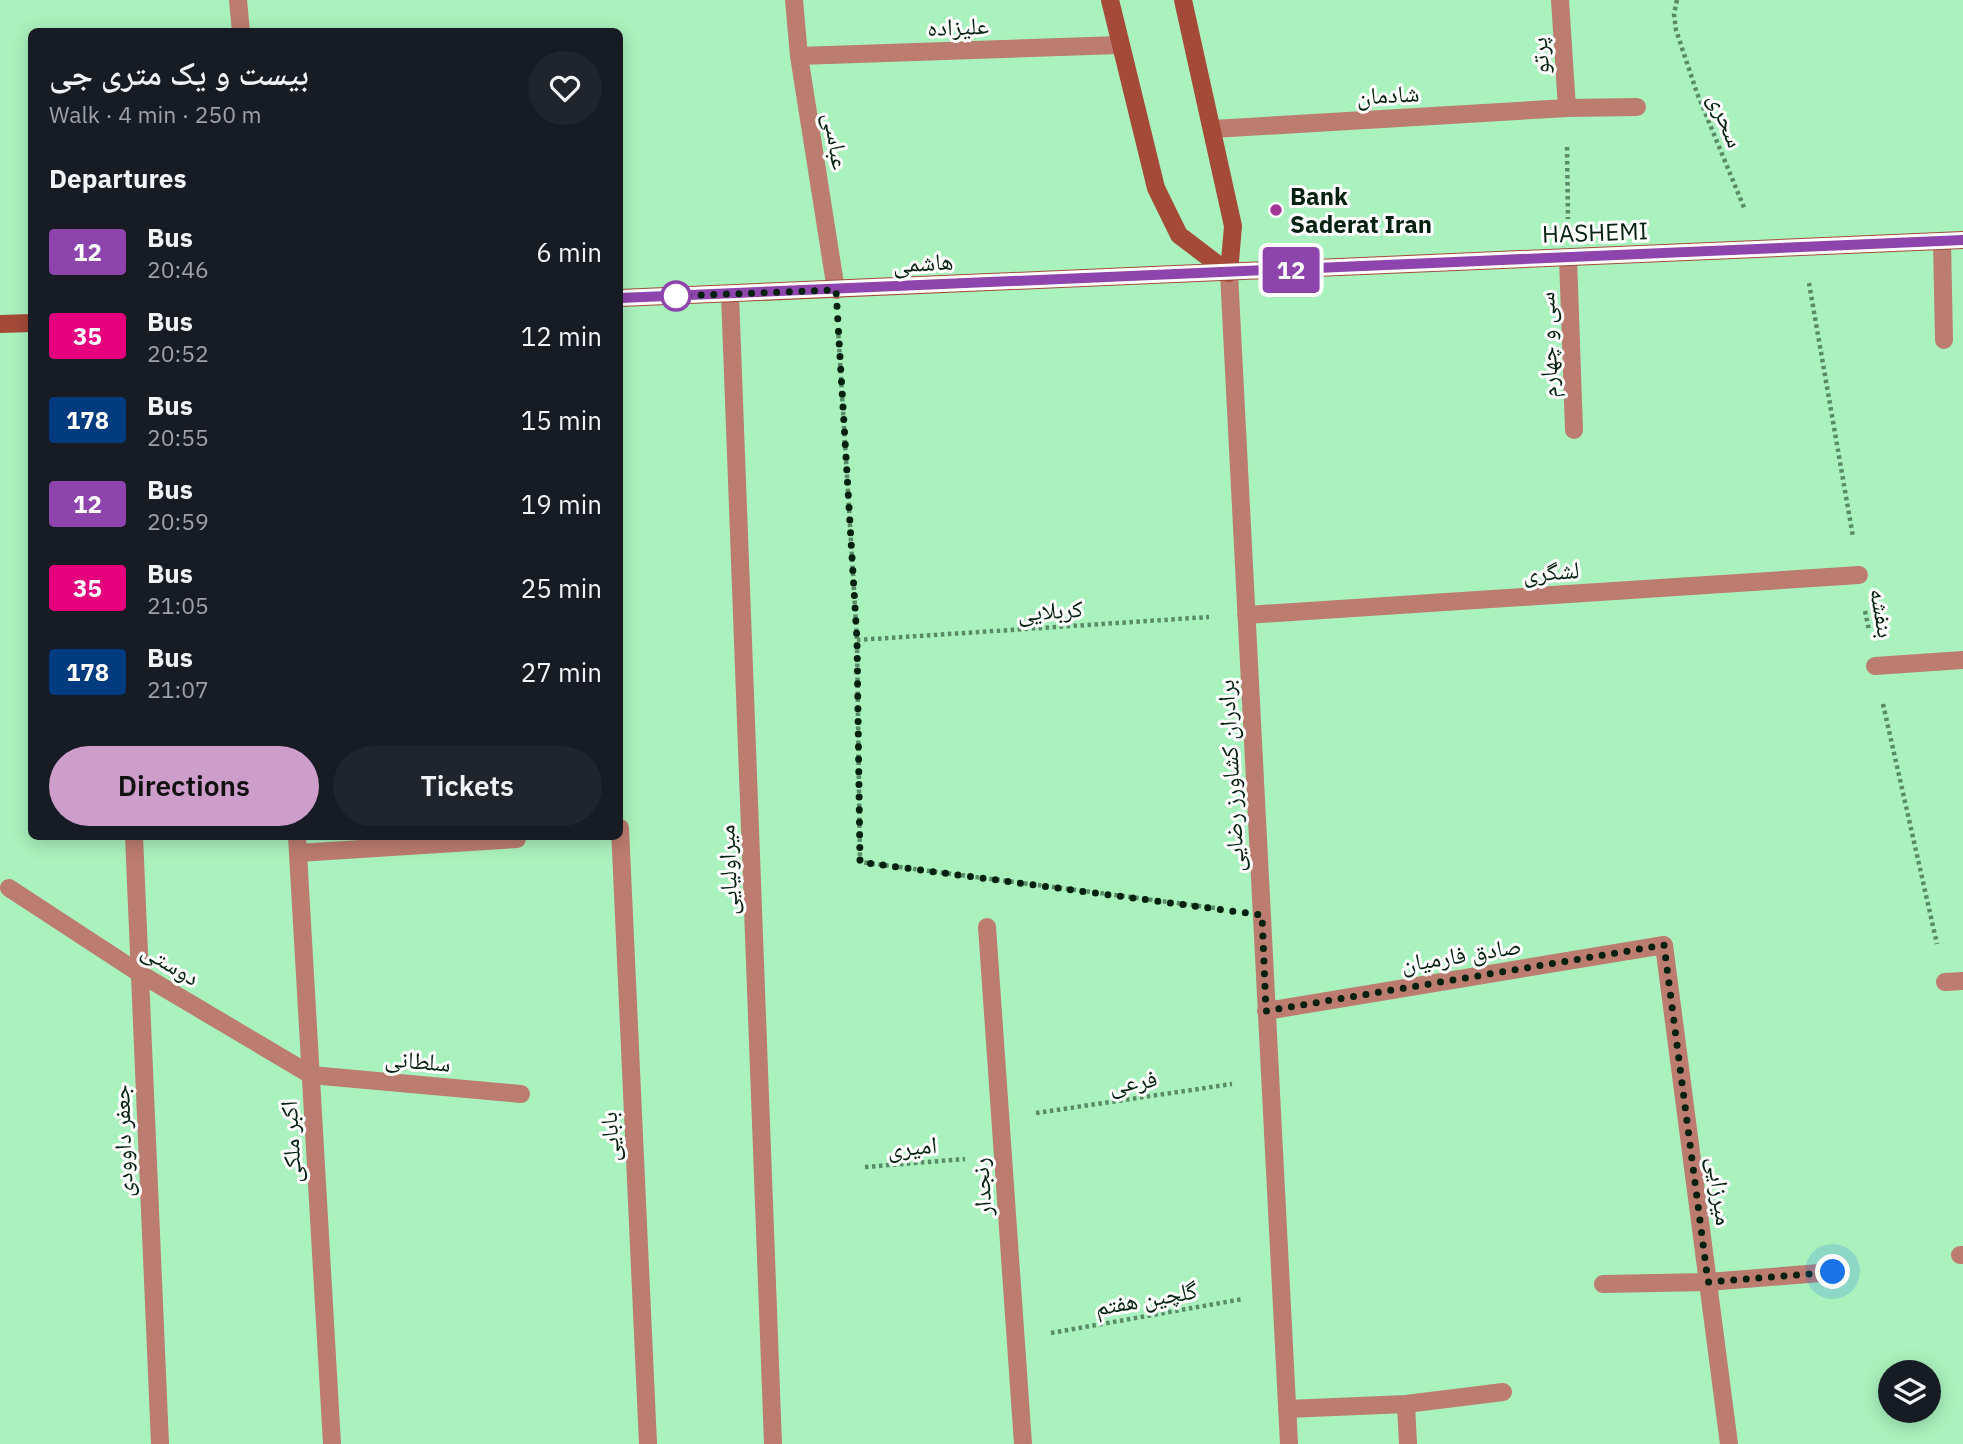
<!DOCTYPE html>
<meta charset="utf-8">
<style>
:root{--surface:#171b24;--page:#20242c;--text:#f1f3f6;--muted:#9ea1a6;--accent:#cd9eca}
body{margin:0;font-family:"IBM Plex Sans","Noto Naskh Arabic",sans-serif;background:var(--page);color:var(--text);height:100vh;display:flex;flex-direction:column;font-size:26px;white-space:nowrap}
*{box-sizing:border-box;margin:0}
p{font-size:23px;color:var(--muted)}
.icon{flex:none;width:38px;height:38px;fill:none;stroke:currentColor;stroke-width:2;stroke-linecap:round;stroke-linejoin:round}
.map{position:relative;flex:1;overflow:hidden}
.side{position:absolute;left:28px;top:28px;width:595px;height:812px;display:flex;flex-direction:column;background:var(--surface);border-radius:10px;box-shadow:0 4px 18px #0003}
.side>*{flex:none}
.badge{padding:0 14px;border-radius:5px;font-size:24px;line-height:46px}
.tools{position:absolute;left:1878px;top:1360px;display:grid;gap:14px}
.tools a{display:grid;place-items:center;width:63px;height:63px;border-radius:50%;background:var(--surface);box-shadow:0 4px 18px #0003;font-size:35px}
.you{position:absolute;width:35px;height:35px;margin:-18px;border:5px solid #fff;border-radius:50%;background:#1a73e8;box-shadow:0 0 0 10px #1a73e833}
.map>.badge{position:absolute;translate:-50% -50%;box-shadow:0 0 0 4px #fff}
h2{padding:0 21px;font-size:26px;line-height:63px}
.round{display:grid;place-items:center;flex:none;width:74px;height:74px;border-radius:37px;background:var(--page)}
.headline{display:flex;align-items:center;justify-content:space-between;height:119px;padding:0 21px}
h1{font-size:33px;font-weight:600;line-height:52px}
.cta{display:flex;gap:14px;margin-top:auto;padding:14px 21px}
.cta a{flex:1;height:80px;border-radius:42px;background:var(--accent);color:#111;font-size:28px;font-weight:600;line-height:80px;text-align:center}
.cta a+a{background:var(--page);color:var(--text)}
ul{padding:0;list-style:none}
li{display:flex;align-items:center;gap:21px;height:84px;padding:0 21px}
li div{flex:1}
li b{display:block;font-size:26px}
li em{font-style:normal}
li .badge{min-width:77px;font-weight:700;text-align:center}
.map>svg:first-child{display:block}
</style>
<div class="map">
<svg width="1963" height="1444" viewBox="0 0 1963 1444">
<rect width="100%" height="100%" fill="#aaf2bd"/>
<g fill="none" stroke-linecap="round" stroke-linejoin="round">
<!-- path -->
<path stroke="#588b67" stroke-width="4.5" stroke-dasharray="3.5 3.5" stroke-linecap="butt" d="M1677,0l-3,14 2,16 21,63 48,117
M1567,147l1,72
M1809,283l44,254
M838,328l19,312 3,222 363,47
M1865,611l4,19
M857,640l352,-23
M1883,704l54,240
M1036,1113l196,-29
M865,1167l100,-8
M1051,1333l192,-34"/>
<!-- service -->
<path stroke="#bc7c6f" stroke-width="18" d="M1942,241l2,99
M1568,258l6,172
M1875,666l88,-6
M298,853l219,-14
M9,888l130,85 172,102 210,19
M1945,982l18,-1
M1960,1255h3
M1603,1284l105,-2 125,-10"/>
<!-- minor -->
<path stroke="#bc7c6f" stroke-width="18" d="M238,0l3,32
M794,0l5,56 37,234
M1560,0l7,108
M799,56l320,-11
M1213,129l354,-21 70,-1
M1229,273l60,1171
M730,294l43,1150
M1246,615l613,-40
M620,828l28,616
M134,836l26,608
M297,836l35,608
M987,927l36,517
M1266,1011l398,-66 65,499
M1406,1404l2,40
M1287,1409l119,-5 97,-12"/>
<!-- secondary -->
<path stroke="#a54a39" stroke-width="18" d="M1110,0l46,188 23,47 50,38
M1183,0l50,226 -4,47
M620,298l1343,-58
M0,324l32,-1"/>
</g>
<g fill="none" stroke-linecap="round" stroke-linejoin="round">
<defs>
<path id="line" d="M620,298l1343,-58"/>
</defs>
<!-- line casing -->
<use href="#line" stroke="#fff" stroke-width="16"/>
<!-- line -->
<use href="#line" stroke="#8e44ad" stroke-width="10"/>
<!-- walk -->
<path stroke="#03210e" stroke-width="7" stroke-dasharray="0 12.6" d="M676,296l160,-6 21,350 3,222 402,53 4,96 398,-66 44,337 125,-10"/>
</g>
<!-- markers -->
<circle fill="#a03595" stroke="#fff" stroke-width="2.5" cx="1276" cy="210" r="7"/>
<circle fill="#fff" stroke="#8e44ad" stroke-width="3.5" cx="676" cy="296" r="14"/>
<g text-anchor="middle" dominant-baseline="central" stroke-width="6" stroke-linejoin="round" paint-order="stroke">
<!-- street labels -->
<g font-size="24" fill="#03210e" stroke="#fff">
<text transform="translate(958 26) rotate(-2)">علیزاده</text>
<text transform="translate(1539 56) rotate(-94)">پرتو</text>
<text transform="translate(1388 94) rotate(-3)">شادمان</text>
<text transform="translate(1727 120) rotate(68)">سحری</text>
<text transform="translate(837 141) rotate(81)">عباسی</text>
<text transform="translate(1595 232) rotate(-2)">HASHEMI</text>
<text transform="translate(923 262) rotate(-3)">هاشمی</text>
<text transform="translate(1547 345) rotate(-92)">سی و چهارم</text>
<text transform="translate(1551 571) rotate(-4)">لشگری</text>
<text transform="translate(1050 610) rotate(-4)">کربلایی</text>
<text transform="translate(1883 613) rotate(80)">بنفشه</text>
<text transform="translate(1230 776) rotate(-93)">برادران کشاورز رضایی</text>
<text transform="translate(727 870) rotate(-92)">میراولیایی</text>
<text transform="translate(1461 954) rotate(-9)">صادق فارمیان</text>
<text transform="translate(171 963) rotate(31)">دوستی</text>
<text transform="translate(418 1060) rotate(5)">سلطانی</text>
<text transform="translate(1133 1081) rotate(-9)">فرعی</text>
<text transform="translate(609 1137) rotate(-93)">بابایی</text>
<text transform="translate(122 1141) rotate(-92)">جعفر داوودی</text>
<text transform="translate(290 1142) rotate(-93)">اکبر ملکی</text>
<text transform="translate(912 1146) rotate(-5)">امیری</text>
<text transform="translate(981 1187) rotate(-94)">رنجدار</text>
<text transform="translate(1721 1191) rotate(83)">میرزایی</text>
<text transform="translate(1146 1298) rotate(-10)">گلچین هفتم</text>
</g>
<!-- poi labels -->
<g font-size="24" font-weight="bold" fill="#03210e" stroke="#fff" text-anchor="start">
<text x="1290" y="196">Bank<tspan x="1290" dy="28">Saderat Iran</tspan></text>
</g>
</g>
</svg>
<div class="tools">
<a><svg class="icon" aria-label="layers" viewBox="0 0 24 24"><path d="M12 4l9 5-9 5-9-5zM3 14l9 5 9-5"/></svg></a>
</div>
<div class="you" style="left:1833px;top:1272px"></div>
<b class="badge" style="left:1291px;top:270px;background:#8e44ad;color:#fff">12</b>
<section class="side">
<div class="headline"><div><h1>بیست و یک متری جی</h1><p>Walk · 4 min · 250 m</p></div><a class="round"><svg class="icon" aria-label="heart" viewBox="0 0 24 24"><path d="M12 20l-8-8c-3-5 5-10 8-4 3-6 11-1 8 4z"/></svg></a></div>
<h2>Departures</h2>
<ul>
<li><span class="badge" style="background:#8e44ad;color:#fff">12</span><div><b>Bus</b><p>20:46</p></div><em>6 min</em></li>
<li><span class="badge" style="background:#e6007e;color:#fff">35</span><div><b>Bus</b><p>20:52</p></div><em>12 min</em></li>
<li><span class="badge" style="background:#003b80;color:#fff">178</span><div><b>Bus</b><p>20:55</p></div><em>15 min</em></li>
<li><span class="badge" style="background:#8e44ad;color:#fff">12</span><div><b>Bus</b><p>20:59</p></div><em>19 min</em></li>
<li><span class="badge" style="background:#e6007e;color:#fff">35</span><div><b>Bus</b><p>21:05</p></div><em>25 min</em></li>
<li><span class="badge" style="background:#003b80;color:#fff">178</span><div><b>Bus</b><p>21:07</p></div><em>27 min</em></li>
</ul>
<div class="cta"><a>Directions</a><a>Tickets</a></div>
</section>
</div>
